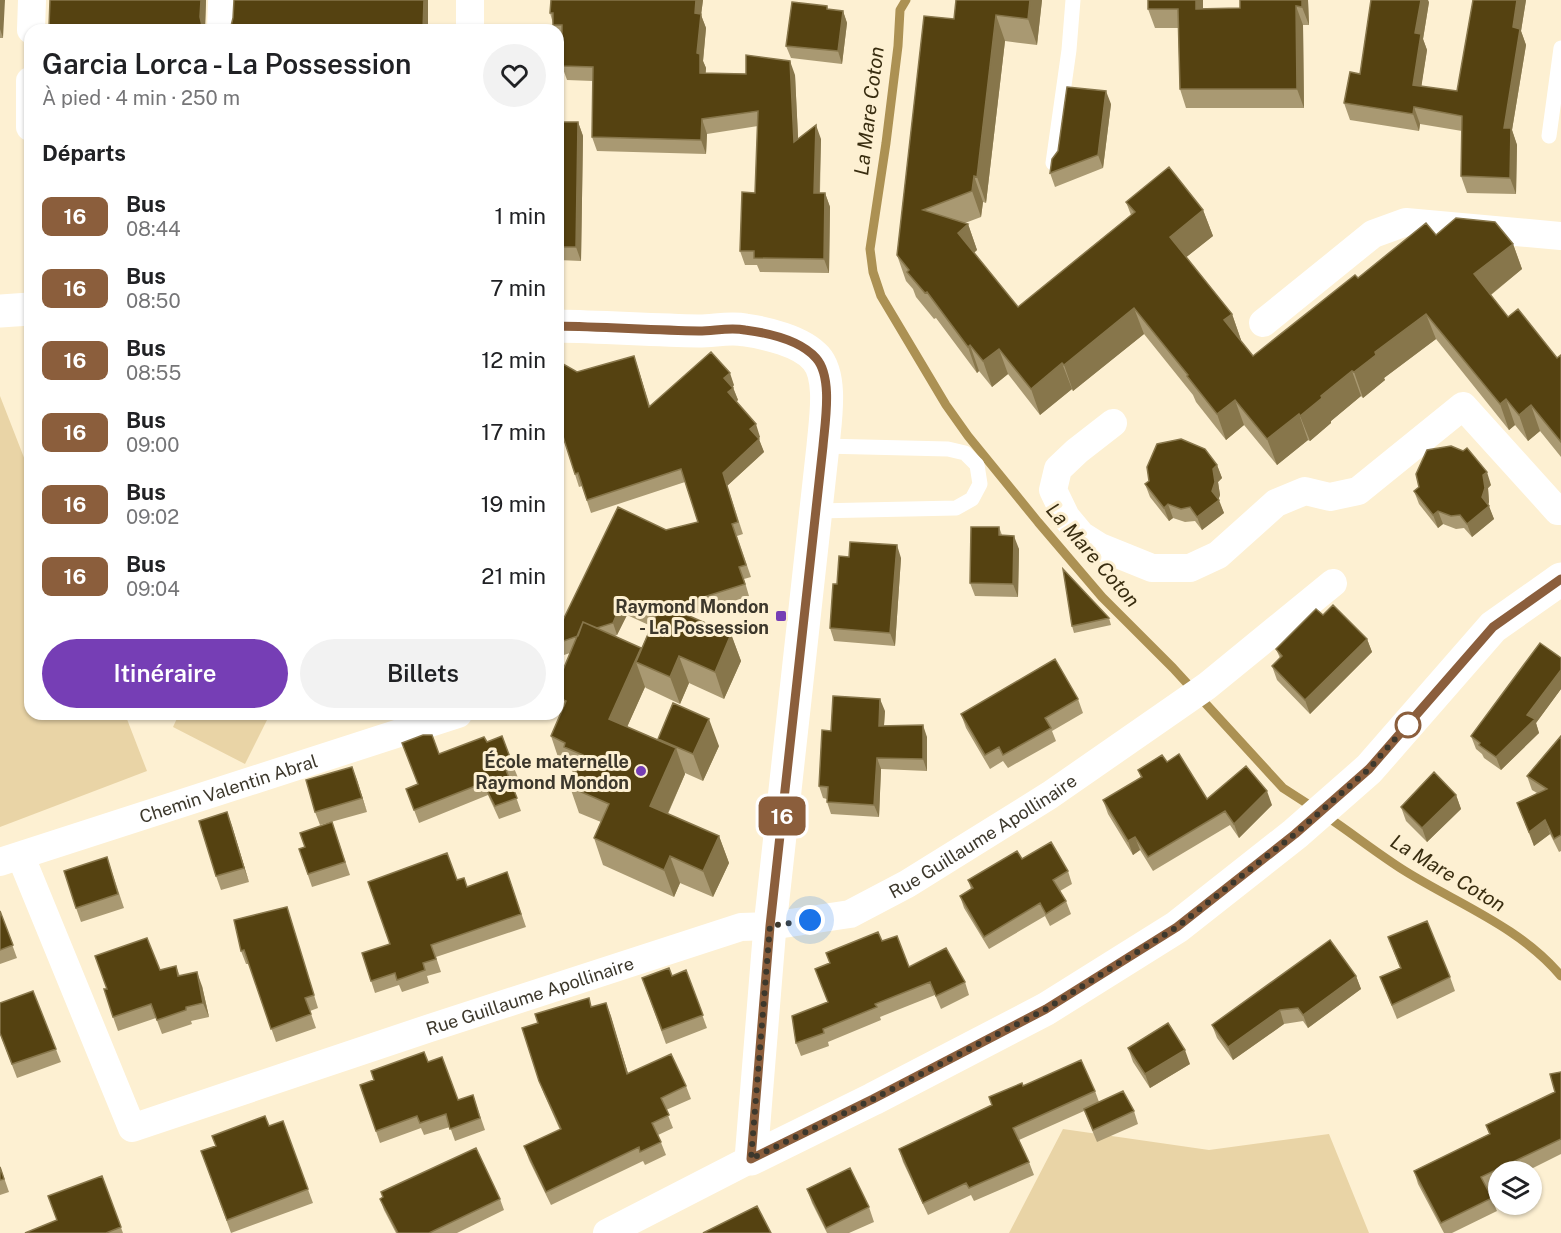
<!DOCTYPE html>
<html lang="fr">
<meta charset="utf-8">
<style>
:root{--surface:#fff;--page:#f2f2f2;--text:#202124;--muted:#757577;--accent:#763eb5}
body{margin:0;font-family:"Public Sans",sans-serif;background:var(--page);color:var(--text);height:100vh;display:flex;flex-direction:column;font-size:22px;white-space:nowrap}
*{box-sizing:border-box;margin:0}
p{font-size:20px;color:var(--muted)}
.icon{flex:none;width:33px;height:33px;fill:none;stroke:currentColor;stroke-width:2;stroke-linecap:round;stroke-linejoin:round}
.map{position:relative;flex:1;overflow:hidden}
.details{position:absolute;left:24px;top:24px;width:540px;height:696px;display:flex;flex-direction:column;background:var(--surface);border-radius:18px;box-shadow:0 2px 4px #0004}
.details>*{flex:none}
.badge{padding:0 12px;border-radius:9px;font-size:21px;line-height:39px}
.fabs{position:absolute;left:1488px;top:1161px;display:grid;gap:12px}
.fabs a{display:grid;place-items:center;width:54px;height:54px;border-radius:50%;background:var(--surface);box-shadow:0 2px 4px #0004;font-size:30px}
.you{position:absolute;width:30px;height:30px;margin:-15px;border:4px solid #fff;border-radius:50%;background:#1a73e8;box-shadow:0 0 0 9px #1a73e833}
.map>.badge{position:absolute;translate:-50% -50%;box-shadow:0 0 0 3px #fff}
h2{padding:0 18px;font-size:22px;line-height:54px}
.round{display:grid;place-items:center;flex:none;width:63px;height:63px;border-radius:32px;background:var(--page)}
.overview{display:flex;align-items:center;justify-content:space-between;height:102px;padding:0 18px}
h1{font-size:28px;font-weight:600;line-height:45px}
.action{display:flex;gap:12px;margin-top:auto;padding:12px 18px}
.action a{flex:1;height:69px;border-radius:36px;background:var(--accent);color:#fff;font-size:24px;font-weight:600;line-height:69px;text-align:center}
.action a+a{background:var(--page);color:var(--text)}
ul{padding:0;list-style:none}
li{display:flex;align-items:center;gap:18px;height:72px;padding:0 18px}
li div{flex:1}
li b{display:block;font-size:22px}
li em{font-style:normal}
li .badge{min-width:66px;font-weight:700;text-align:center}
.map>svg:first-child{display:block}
</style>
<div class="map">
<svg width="1561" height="1233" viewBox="0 0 1561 1233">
<rect width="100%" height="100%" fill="#fdf0d2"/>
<!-- green -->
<path fill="#e9d4a6" d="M0,396l30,77v241h95l22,57 -147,56z
M179,714h91l-25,50 -72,-37z
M1063,1129l146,21 120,-16 40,99h-360z"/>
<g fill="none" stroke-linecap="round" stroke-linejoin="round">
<!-- stream -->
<path stroke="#ac9153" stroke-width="9" d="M906,0l-6,10 -2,36 -12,97 -16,106 3,23 8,24 65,109 22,31 70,86 64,75 71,71 110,120 31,20
M1326,816c27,18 52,38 79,55 53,33 115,56 156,105"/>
<!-- lane -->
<path stroke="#fff" stroke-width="15" d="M1549,136l12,-88
M1053,163l16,-113 4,-50
M816,511l140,-3 16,-9 8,-15 -3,-19 -12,-12 -17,-4 -125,-3"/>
<!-- street -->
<g stroke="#fff" stroke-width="28">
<path d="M31,30l1,-30"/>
<path d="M221,30l1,-30"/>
<path d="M470,30v-30"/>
<path d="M30,81v46"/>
<path d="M1263,323l110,-89 33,-12 155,14"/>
<path d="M1113,423l-36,28 -19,18 -5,21 13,27 15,18 19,12 52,21h38l28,-13 58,-52 29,-12 25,6 28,-6 105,-85 95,105h3"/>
<path id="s1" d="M21,857l111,271 298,-100 311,-101 29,-1 80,-12 57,-30 143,-89 157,-109 126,-103"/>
<path id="s2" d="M0,862l458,-148"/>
<path d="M607,1233l144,-74"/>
</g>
<!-- secondary -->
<path stroke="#fff" stroke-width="33" d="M0,311l30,-2
M558,326c47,1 94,4 141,5 15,0 31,-4 46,-1 21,3 56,11 71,28 17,19 9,64 7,88l-53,480 -19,233
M751,1159l122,-60 173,-90 131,-82 118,-93 74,-65 124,-142 68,-48"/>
</g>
<!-- wall -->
<path fill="#a99972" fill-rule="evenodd" d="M0,0l3,38h-3z
M206,0l-1,28 1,2h-156l-1,-3z
M703,0l-2,15 5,13 -3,33 3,7 -1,5 90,2 3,63 23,1 -1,54h5l5,14 -1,66 -69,-1 -3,-7h-12l-5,-14 15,-58 3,-67 -51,8 -1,20 -109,-3 -5,-14 1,-56 -26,-1 -5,-14v-27h-4v-9h-3l-5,-17z
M1042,0l-5,45 -32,-4 -19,162 -3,-1 -2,15 -16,6 3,1 9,26 -3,3 44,54 113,-92 -5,-13 77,8 10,26 -27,21 46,57 9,26 -1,1 13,15 105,-78 78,-43 77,9 9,25 -31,26 17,22 49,41 4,-3v102l-21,-26 -12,10 -13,-16 -6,5 -73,-91 -52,39 1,2 -22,18 -2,-2 -30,25v2l-21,18 -2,-1 -31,25 -33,-40 -18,15 -30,-38 -3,-7 -49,-61 -71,57 -1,-2 -32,26 -32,-41 -16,13 -13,-16 -2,2 -41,-55 -2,1 -18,-22 -3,-8 -7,-8 -9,-26 57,-236z
M1148,0h55v9l37,-1v-8h68l1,25h-6l1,83h-118l-6,-19 -2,-61h-23l-7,-19z
M1473,0h53l-5,31 5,14 -14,85 5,15 -1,49 -49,-1 -6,-17 1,-45 -42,-7 -1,7 -69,-11 -6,-17 16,-29 69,-72 -6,37 4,11 -6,37 36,4z
M827,6l1,4 15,1 4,12 -5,41 -51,-6 -5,-12z
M1111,104l-8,64 -48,19 -5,-14z
M558,122h20l5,14 -2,125 -23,-1z
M634,356l16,50 84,-21 -1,2 5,13 -2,2 24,35 -2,1 6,14 -37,34 16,48 -6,2 14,41 -7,2 5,17 -61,20 43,18 10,27 -17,38 -35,-16 -9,21 -34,-16 -1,-1 -18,40 32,13 -1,-1 61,7 -16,35 -18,-8v1l-17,40 51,22 10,27 -16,34 -33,-14 -6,14 -71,-32 -9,-27 7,-16 -22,-9 -9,-26 5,-13 -2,-1 -2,-5 -11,-5 -9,-27 9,-21 -2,-6v-27l12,-29 -12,4v-48l4,13 104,-92 32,-8 -13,-40 -94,31 -9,-27 -3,1 -15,-47 -6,9v-88l19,11zM627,615l24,11 -10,24v-2l-26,-12 2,-1z
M1217,465l5,13 -4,4 2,13 -2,5 6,13 -22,17 -7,-9 -10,1 -12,-4 -4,3 -19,-24 -5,-13z
M1491,485l-3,3 1,14 -1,3 6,14 -22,18 -8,-9 -8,1 -13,-5 -5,4 -19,-24 -5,-13z
M999,527l3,8 17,14 -1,48 -43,-1 -5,-13z
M901,558l-6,88 -61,-5 -4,-13z
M1323,615l44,24 5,13 -62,62 -33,-34 -5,-14 8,-8 -4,-9z
M1109,618l2,7 -37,8 -2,-7z
M1561,658v31l-25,34 3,10 -38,37 -17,-12 -2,-4 -6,-5 -5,-13z
M1078,699l5,14 -31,18 4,10 -48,27 -5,-7 -13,8 -24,-41 -5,-14z
M885,711l-1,15 43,11v34l-46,-2 -2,48 -48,-3 -4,-12v-3l-4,-1 -4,-12 12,-55z
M1561,736v115l-2,1 -9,-18 -16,12 -17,-43 20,-10 -5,-3 -5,-14z
M487,742l27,26 5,12 -8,3 10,28 -22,8 -11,-24 -69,28 -13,-34 11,-5 22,-30z
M352,767l15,45 -47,13 -5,-13z
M1138,770l69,29 65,6 -33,33 -9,-13 -77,46 -13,-21 -7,5 -25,-41 -5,-14 38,-22z
M1456,795l5,14 -34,33 -21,-21 -5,-14z
M227,812l22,70 -28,8 -5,-14z
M332,822l18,53 -38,12 -13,-38 6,-2z
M107,857l17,51 -43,14 -5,-14z
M1022,859l46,12 4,13 -12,7 6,10 5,13 -21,12 -5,-10 -56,33 -25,-41 -4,-12 11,-7 -3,-9z
M507,872l19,55 -90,30 5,15 -14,4 2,7 -27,9 -3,-7 -24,8 -13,-40 28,-9 67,-64 10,7z
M287,907l31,101 -8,3 6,17 -40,14 -27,-78h-3l-5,-13z
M0,911l17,47 -17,6z
M1388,937l62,40 5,14 -58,28 -17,-42 20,-9z
M882,941l27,26 56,15 4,13 -28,14 -6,-14 -55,22 1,3 -53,22 1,4 -28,10 -5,-13 31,-41z
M176,966l4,10 22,10 7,31 -18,4 1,3 -30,10 -6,-16 -38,13 -5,-14 47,-47z
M686,970l21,58 -41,16 -24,-66 30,-2z
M1356,976l5,13 -53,39 -5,-7 -19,3 -51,36 -16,-22 -5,-13z
M33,991l28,71 -44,16 -17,-44z
M606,1003l22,70 58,13 5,13 -25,11 7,18 -15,7 8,20 -21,10 -2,-4 -92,44 -22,-45 -5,-14 36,-16 -16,-36 -5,-13 53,-74z
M1128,1048l62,16 -40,24 -17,-26z
M428,1062l30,38 15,-5 12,35 -30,11 -5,-14 -26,8 -3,-7 -41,15 -20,-58z
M1561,1072v82l-36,18h-27v12l-11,5 10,22 -45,22h-8l-26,-49 -4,-13 75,-37 -3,-9 69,-33z
M1023,1086l72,5 4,11 35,9 4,13 -41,18 -13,-31 -65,29 10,22 5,13 -60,26 -3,-6 -43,20 -25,-53 -4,-13 93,-44z
M283,1121l30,82 -82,30 -30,-82z
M0,1166l9,26 -9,3z
M102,1176l21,57h-98l32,-13z
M807,1189l62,18 5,15 -25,11h-22l-15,-30z
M380,1199h120l4,11 -47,23h-61l-12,-23z"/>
<!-- shaded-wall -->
<path fill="#87764b" d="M0,0h5l-2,38 -3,-9z
M201,0h5l-1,30h-1l-4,-13z
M424,0h4v30h-5z
M696,0h7l-2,15 5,13 -3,33 3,7 -1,19 -5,-14 -3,-20 -2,-40z
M1030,0h12l-5,45 -9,-26z
M1196,0h7v28l-7,-19z
M1302,0h6l1,25 -7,-18z
M1421,0h7l1,2 -6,37 4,11 -8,52 -6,-17 2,-52z
M1517,0h9l-5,31 5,14 -14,85 5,15 -1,49 -6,-16 -6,-50 9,-101z
M1296,6l7,19 1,83 -7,-19z
M843,11l4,12 -5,41 -4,-13z
M996,15l9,26 -19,162 -9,-26z
M790,61l5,14 4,81 -5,-14z
M1106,91l5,13 -8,64 -5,-13z
M1414,107l6,17 -1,7 -6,-17z
M702,119l5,15 -1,20 -5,-14z
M578,122l5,14 -2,125 -5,-14z
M816,125l5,14 -2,68 -5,-14z
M974,176l9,26 -2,15 -9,-26z
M825,193l5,14 -1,66 -5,-14z
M1203,210l10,26 -34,27 -9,-26z
M968,224l9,26 -10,8 -9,-25z
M1513,244l9,25 -38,31 -10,-26z
M1134,308l10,26 -71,57 -9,-26z
M1232,314l9,26 -8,6 -9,-26z
M1426,314l10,25 -52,39 1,2 -22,18 -9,-26 21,-20z
M970,345l9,26 -2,2 -9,-26z
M999,349l9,25 -16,13 -9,-26z
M634,356l4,12 15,51 -4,-12z
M1062,363l10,26 -32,26 -9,-26z
M1352,371l9,25 -30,25v2l-21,18 -10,-25 21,-20z
M730,373l4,12 -5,6 -5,-13z
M733,388l5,12 -6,5 -4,-13z
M1506,399l9,26 -6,5 -9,-26z
M1235,400l9,25 -18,15 -9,-26z
M1531,405l9,26 -12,10 -9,-26z
M1299,414l9,26 -31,25 -10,-26z
M756,424l4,13 -5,5 -5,-13z
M560,427l4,12 -6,10v-20z
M759,439l5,13 -37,34 16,48 -20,-61z
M1217,465l5,13 -4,4 2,13 -2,6 1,-1 5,13 -22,17 -5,-13 15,-26 1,-22z
M1487,472l4,13 -3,3 1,14 -2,6 2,-2 5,13 -22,18 -5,-13 15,-27 1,-22z
M1168,504l5,14 -4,3 -5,-13z
M1438,511l5,13 -5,4 -5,-13z
M1014,536l5,13 -1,48 -5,-13z
M897,545l4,13 -6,88 -5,-13z
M622,602l5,13 -10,20 -4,-12z
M731,634l10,27 -17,38 -9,-27z
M1367,639l5,13 -62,62 -5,-14z
M641,648l6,19 -11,-5 9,25 -26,58 -10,-26z
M679,656l10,27 -9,21 -10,-27z
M1561,670v19l-25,34 3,10 -38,37 -5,-13z
M880,699l5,12 -2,27 -4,-12z
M709,719l10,27 -16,35 -10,-27z
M923,725l4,12v34l-4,-12z
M676,748l9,26 -26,59 -9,-27z
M877,758l4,11 -2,48 -5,-12z
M352,767l5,13 10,32 -5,-14z
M1267,791l5,14 -33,33 -5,-14z
M1456,795l5,14 -34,33 -5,-14z
M227,812l5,14 17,56 -5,-14z
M1545,820l5,14 -16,12 -5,-14z
M719,836l10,27 -16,34 -10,-26z
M1135,837l5,13 -7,5 -5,-14z
M670,856l10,27 -6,14 -10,-27z
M197,972l5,14 7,31 -6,-14z
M1356,976l5,13 -53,39 -5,-13z
M606,1003l5,13 21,71 -5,-13z
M1280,1010l4,14 -51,36 -5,-13z
M1185,1050l5,14 -40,24 -5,-14z"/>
<!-- building -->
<path fill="#554211" stroke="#87764b" stroke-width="1.5" d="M50,0h151l-1,17 2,9 4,4h-151v-3h-6z
M234,0h190l-1,30h-196l4,-4 2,-8z
M551,0h145l-1,13 6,1 -4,39 3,1v19l46,1v-19l44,6 4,81 22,-17 -2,68h11l-1,66 -70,-1v-7h-14l2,-59 13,1 3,-82 -56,8 -1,21 -109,-3 1,-70 -31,-1v-41h-9v-12h-3z
M956,0h74l-2,19 -32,-4 -19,162 -3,-1 -2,15 -49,19 45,14 -10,9 60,74 117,-95 -9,-10 43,-35 34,43 -33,27 62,77 -8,6 29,36 102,-81 3,3 68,-55 10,12 20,-17 39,4 18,22 -39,30 34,43 10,-8 39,49 4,-3v87l-30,-37 -12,10 -13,-16 -6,5 -74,-90 -51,38 1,3 -22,17 -2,-1 -31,25 1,2 -22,18 -1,-2 -32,25 -32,-39 -18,14 -30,-38 1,-1 -54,-67 -70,57 -2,-2 -31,26 -32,-40 -16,12 -13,-16 -2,2 -41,-55 -2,1 -18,-21 2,-2 -12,-15 27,-239 30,3z
M1148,0h48v9l44,-1v-8h62v7l-6,-1 1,83h-117l-2,-80h-30z
M1371,0h50l-6,33 6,1 -8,51 44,6 16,-91h44l-4,27 7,2 -16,99h7l-1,50 -49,-2 1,-60 -48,-9 -1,7 -69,-11 6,-31 10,2z
M792,2l35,4v3l16,2 -5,40 -52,-5z
M1067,87l39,4 -8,64 -48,18 2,-14 6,-8z
M558,122h20l-2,125h-18z
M711,352l19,21 -6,5 9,10 -5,4 28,32 -6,5 9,10 -36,34 15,49 -6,2 14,41 -7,2 6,17 -76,24 -8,-4 -3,7 -10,3 -26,-12 -9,21 -16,5 -14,-6 -5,14 -20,7v-33l4,12 56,-115 48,23 32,-8 -17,-53 -94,31 -9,-27 -3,1 -15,-47 -2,2v-68l19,11 57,-16 15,51z
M1181,439l24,10 12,16 -4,4 2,13 -3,9 7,9 -22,17 -7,-10 -9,2 -13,-5 -4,4 -19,-24 4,-3 -2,-14 10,-23z
M1451,446l12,5 4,-3 20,24 -4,3 2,13 -3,9 7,9 -22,18 -7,-9 -9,1 -13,-5 -5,4 -19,-24 5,-4 -3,-13 11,-24z
M971,527h28v8l15,1 -1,48 -43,-1z
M850,542l47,3 -7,88 -60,-5 3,-44h4l2,-28 10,1z
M1063,569l46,49 -37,8z
M661,604l70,30 -16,38 -36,-16 -9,21 -34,-15z
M1333,605l34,34 -62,61 -33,-34 10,-10 -6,-7 40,-40 7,6z
M583,622l58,26 -32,71 67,29 -26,58 69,30 -16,35 -33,-15 -6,14 -70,-32 15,-34 -39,-17 13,-32 -19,-8 1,-4 -14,-7 15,-35 -8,-4v-15z
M1540,643l21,15v12l-34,45 8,4 -39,38 -17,-12 1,-2 -9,-7z
M1055,659l23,40 -33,19 6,10 -48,27 -4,-8 -14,8 -24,-41z
M833,696l47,3 -1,27 44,-1v34l-46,-1 -3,47 -47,-3 1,-15 -9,-1 3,-56 9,1z
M673,703l36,16 -16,35 -35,-15z
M423,735h9l7,19 45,-17 3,5 15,-6 12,32 -8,2 11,28 -22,8 -12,-23 -69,27 -8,-21 12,-5 -16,-41z
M1561,736v99l-7,4 -9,-19 -16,12 -12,-29 30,-14 -20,-13z
M1179,754l28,45 39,-33 21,25 -33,33 -9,-13 -77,46 -13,-20 -7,4 -25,-41 39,-23 -4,-7 24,-15 5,7z
M352,767l10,31 -47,14 -9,-32z
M1434,772l22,23 -34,33 -21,-21z
M227,812l17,56 -28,8 -17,-55z
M332,822l13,40 -37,12 -9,-25 6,-2 -5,-14z
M1051,842l17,29 -15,9 13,21 -20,13 -6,-11 -56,34 -24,-41 13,-8 -5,-8 49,-29 5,8z
M447,853l10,27 7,-2 3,9 40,-15 14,42 -90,31 5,14 -13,4 2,7 -28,10 -2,-7 -24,8 -9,-28 28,-9 -22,-62z
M107,857l11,37 -42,14 -12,-37z
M287,907l27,88 -9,3 6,16 -40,15 -27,-79 -3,1 -7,-31z
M0,911l13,34 -13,5z
M1427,921l23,56 -58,28 -12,-28 21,-9 -13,-31z
M878,932l4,9 15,-5 12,31 37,-19 19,34 -29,14 -6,-14 -55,22 2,3 -54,22 1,4 -28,10 -4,-27 36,-14 -13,-33 15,-6 -4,-10z
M147,938l13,32 16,-4 2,10 19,-4 6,31 -17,4v3l-29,10 -6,-16 -38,13 -9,-28h3l-12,-33z
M1330,940l26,36 -53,39 -5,-7 -18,2 -52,37 -16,-22z
M669,968l3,8 14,-6 17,45 -41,15 -20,-52z
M33,991l23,58 -44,15 -12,-31v-30z
M589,998l2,9 15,-4 21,71 44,-20 15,32 -25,12 8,17 -17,8 9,19 -21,10 -1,-5 -93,45 -22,-46 37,-17 -22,-48 -17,-53 16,-5 -3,-9z
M1168,1023l17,27 -40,24 -17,-26z
M424,1052l4,10 14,-5 16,43 15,-5 7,23 -30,11 -4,-15 -26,9 -3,-7 -41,15 -16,-46 14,-5 -3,-9z
M1081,1060l14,31 -82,37 16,34 -60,26 -3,-5 -43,20 -24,-54 93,-44 -3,-8 33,-14 1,3z
M1561,1072v67l-80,38 11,21 -51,25 -27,-52 76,-37 -4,-9 69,-33 -5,-18z
M1123,1091l11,20 -41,19 -9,-21z
M265,1116l4,10 14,-5 25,68 -81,31 -26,-69 15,-5 -4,-10z
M476,1148l24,51 -71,34h-31l-18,-34 3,-2 -2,-5z
M0,1167l4,12 -4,1z
M850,1168l19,39 -43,21 -19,-39z
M102,1176l19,51 -15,6h-81l32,-13 -9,-24z
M757,1206l14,27h-68z"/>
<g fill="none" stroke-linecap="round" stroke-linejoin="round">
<defs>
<path id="line" d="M558,326c47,1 94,4 141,5 15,0 31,-4 46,-1 23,3 55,10 71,28 17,19 9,64 7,88l-53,480 -19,233 122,-60 173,-90 131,-82 118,-93 74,-65 124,-142 68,-48"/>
</defs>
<!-- line casing -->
<use href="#line" stroke="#fff" stroke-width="14"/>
<!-- line -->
<use href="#line" stroke="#8b5e3c" stroke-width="9"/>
<!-- walk -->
<path stroke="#3d382c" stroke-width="6" stroke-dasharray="0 10.8" d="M810,920l-40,6 -19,233 122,-60 173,-90 131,-82 118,-93 74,-65 46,-53 -7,9"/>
</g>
<!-- markers -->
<g fill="#763eb5" stroke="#fdf0d2" stroke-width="2">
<rect x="775" y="610" width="12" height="12" rx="3"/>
<circle cx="641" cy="771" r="6"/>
</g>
<circle fill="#fff" stroke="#8b5e3c" stroke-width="3" cx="1408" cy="725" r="12"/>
<g text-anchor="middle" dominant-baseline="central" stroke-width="6" stroke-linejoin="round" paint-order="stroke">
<!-- poi labels -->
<g font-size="18" font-weight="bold" fill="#3d382c" stroke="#fdf0d2" text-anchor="end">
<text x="769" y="606">Raymond Mondon<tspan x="769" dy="21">- La Possession</tspan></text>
<text x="629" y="761">École maternelle<tspan x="629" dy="21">Raymond Mondon</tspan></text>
</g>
<!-- street labels -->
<g font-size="18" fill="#3d382c" stroke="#fdf0d2">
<text stroke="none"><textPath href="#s2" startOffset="240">Chemin Valentin Abral</textPath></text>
<text stroke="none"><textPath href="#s1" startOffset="1198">Rue Guillaume Apollinaire</textPath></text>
<text stroke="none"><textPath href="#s1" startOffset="712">Rue Guillaume Apollinaire</textPath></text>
</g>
<!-- water labels -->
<g font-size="20" font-style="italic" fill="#392d10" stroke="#fdf0d2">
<text transform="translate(869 111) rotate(-83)">La Mare Coton</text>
<text transform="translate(1093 555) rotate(49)">La Mare Coton</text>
<text transform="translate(1448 873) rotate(31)">La Mare Coton</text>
</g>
</g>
</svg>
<div class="fabs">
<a><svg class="icon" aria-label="layers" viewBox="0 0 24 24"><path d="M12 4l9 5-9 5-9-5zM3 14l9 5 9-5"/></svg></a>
</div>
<div class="you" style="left:810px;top:920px"></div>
<b class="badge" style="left:782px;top:816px;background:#8b5e3c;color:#fff">16</b>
<section class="details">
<div class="overview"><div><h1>Garcia Lorca - La Possession</h1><p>À pied · 4 min · 250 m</p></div><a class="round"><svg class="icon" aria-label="heart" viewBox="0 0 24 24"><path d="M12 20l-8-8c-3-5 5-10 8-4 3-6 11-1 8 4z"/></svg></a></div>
<h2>Départs</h2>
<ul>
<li><span class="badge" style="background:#8b5e3c;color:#fff">16</span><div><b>Bus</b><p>08:44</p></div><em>1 min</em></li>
<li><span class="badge" style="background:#8b5e3c;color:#fff">16</span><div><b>Bus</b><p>08:50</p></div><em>7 min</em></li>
<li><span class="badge" style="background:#8b5e3c;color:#fff">16</span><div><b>Bus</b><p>08:55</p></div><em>12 min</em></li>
<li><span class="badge" style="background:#8b5e3c;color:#fff">16</span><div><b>Bus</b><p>09:00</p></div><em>17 min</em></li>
<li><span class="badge" style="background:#8b5e3c;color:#fff">16</span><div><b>Bus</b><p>09:02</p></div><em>19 min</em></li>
<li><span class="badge" style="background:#8b5e3c;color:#fff">16</span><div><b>Bus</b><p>09:04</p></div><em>21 min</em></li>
</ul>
<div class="action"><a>Itinéraire</a><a>Billets</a></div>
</section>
</div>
